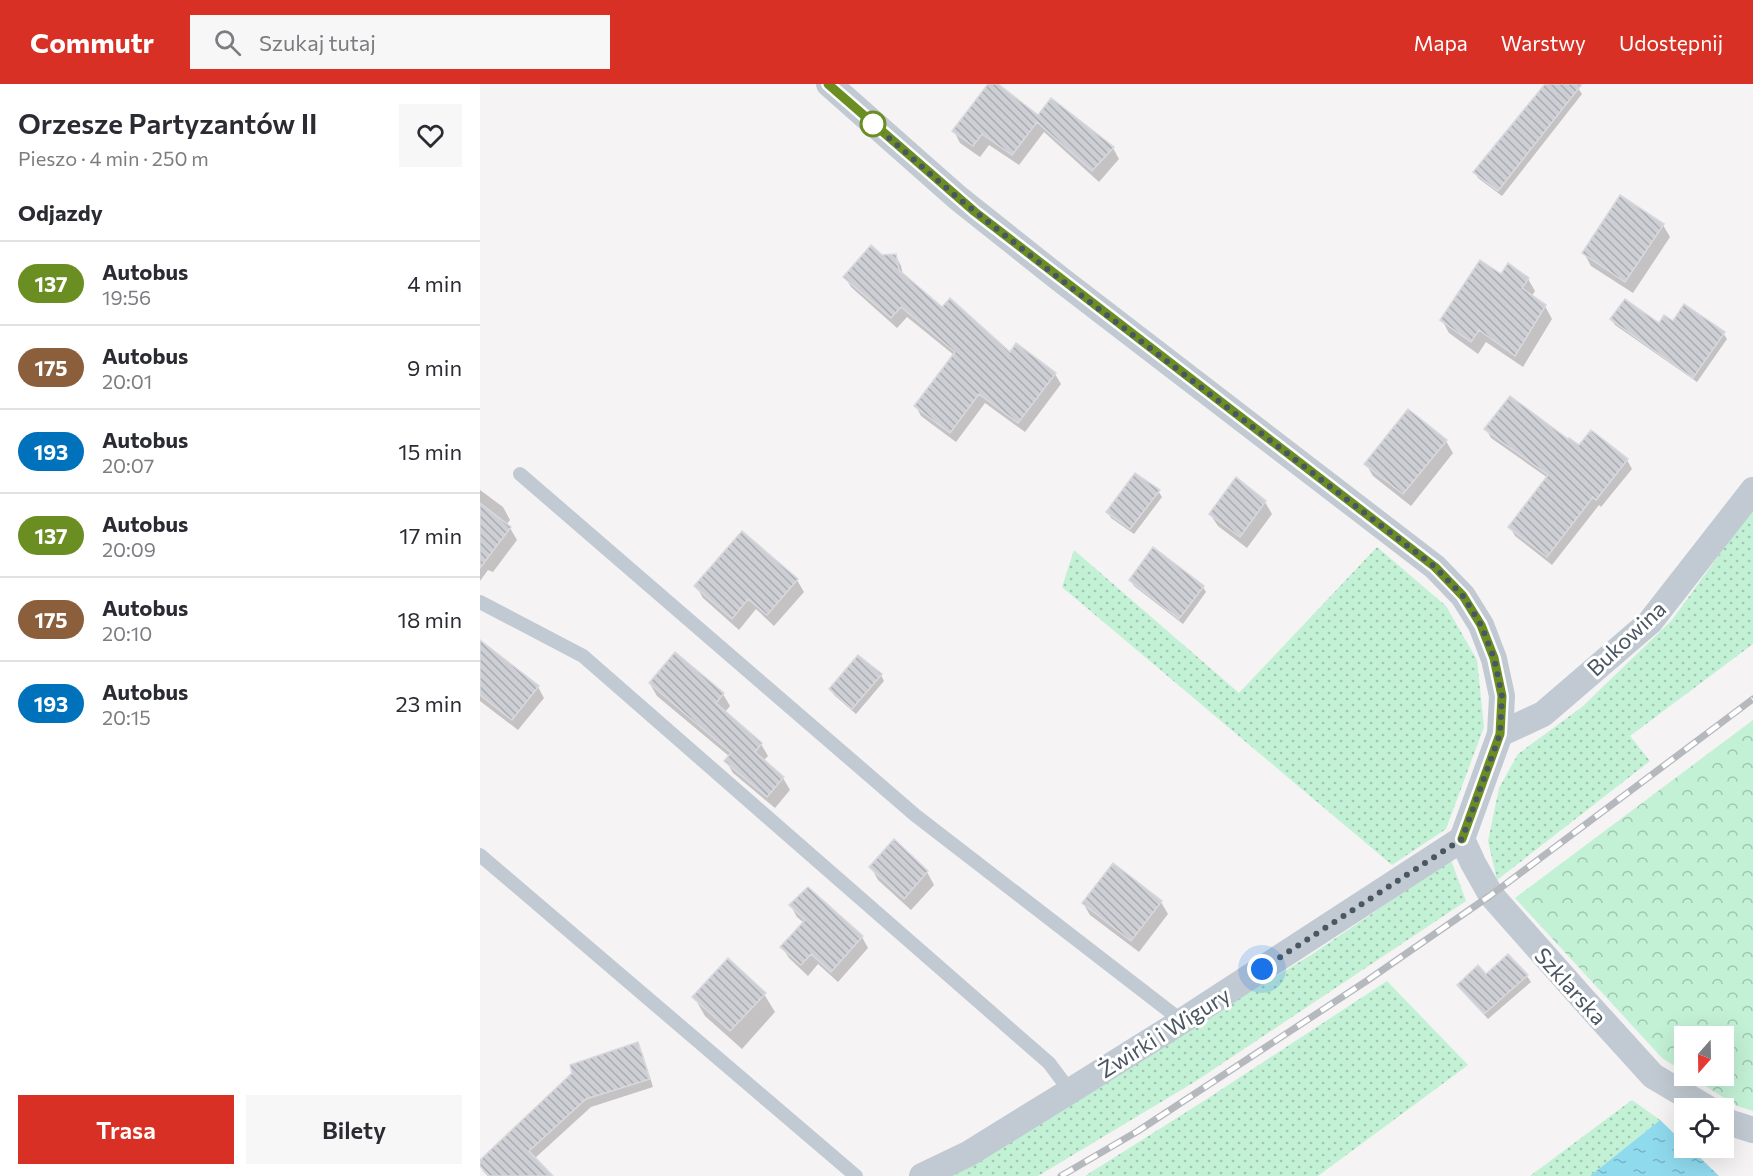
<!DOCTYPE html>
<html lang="pl">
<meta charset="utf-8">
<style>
:root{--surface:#fff;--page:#f7f7f7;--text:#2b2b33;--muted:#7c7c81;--line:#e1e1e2;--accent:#d93025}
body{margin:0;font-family:Commissioner,sans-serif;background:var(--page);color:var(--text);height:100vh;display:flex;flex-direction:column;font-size:22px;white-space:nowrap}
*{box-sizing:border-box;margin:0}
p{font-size:20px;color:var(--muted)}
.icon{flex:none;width:33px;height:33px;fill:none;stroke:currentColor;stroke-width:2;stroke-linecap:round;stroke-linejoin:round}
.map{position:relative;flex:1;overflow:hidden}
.details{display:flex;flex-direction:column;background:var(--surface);width:480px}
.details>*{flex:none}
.badge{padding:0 12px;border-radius:20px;font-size:21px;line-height:39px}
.needle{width:39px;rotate:200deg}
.tools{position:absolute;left:1194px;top:942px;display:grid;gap:12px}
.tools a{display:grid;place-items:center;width:60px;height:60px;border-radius:0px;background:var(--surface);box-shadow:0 6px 24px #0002;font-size:30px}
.you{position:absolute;width:30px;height:30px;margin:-15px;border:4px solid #fff;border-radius:50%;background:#1a73e8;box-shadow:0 0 0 9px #1a73e833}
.map>.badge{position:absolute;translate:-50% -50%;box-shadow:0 0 0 3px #fff}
h2{padding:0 18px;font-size:22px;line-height:54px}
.round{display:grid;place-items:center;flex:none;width:63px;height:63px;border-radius:0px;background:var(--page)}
.summary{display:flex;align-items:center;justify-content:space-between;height:102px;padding:0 18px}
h1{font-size:28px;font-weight:600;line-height:45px}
.primary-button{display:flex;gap:12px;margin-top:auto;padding:12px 18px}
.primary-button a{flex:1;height:69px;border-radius:0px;background:var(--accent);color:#fff;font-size:24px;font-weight:600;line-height:69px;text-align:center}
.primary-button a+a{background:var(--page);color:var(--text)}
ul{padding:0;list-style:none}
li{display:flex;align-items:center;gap:18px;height:84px;padding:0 18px;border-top:2px solid var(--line)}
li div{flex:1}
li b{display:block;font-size:22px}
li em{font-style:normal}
li .badge{min-width:66px;font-weight:700;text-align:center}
header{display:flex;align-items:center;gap:36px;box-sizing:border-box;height:84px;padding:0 30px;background:var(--accent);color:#fff}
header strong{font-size:28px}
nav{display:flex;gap:33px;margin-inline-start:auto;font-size:21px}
.search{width:420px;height:54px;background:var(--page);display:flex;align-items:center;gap:15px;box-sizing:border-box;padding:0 21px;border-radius:0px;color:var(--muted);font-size:22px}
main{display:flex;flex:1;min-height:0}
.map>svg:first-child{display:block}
</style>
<header>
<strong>Commutr</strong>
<div class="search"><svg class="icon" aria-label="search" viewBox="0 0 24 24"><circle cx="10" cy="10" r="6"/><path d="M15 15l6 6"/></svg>Szukaj tutaj</div>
<nav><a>Mapa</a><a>Warstwy</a><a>Udostępnij</a></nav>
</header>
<main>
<section class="details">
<div class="summary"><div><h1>Orzesze Partyzantów II</h1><p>Pieszo · 4 min · 250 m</p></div><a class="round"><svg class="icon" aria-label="heart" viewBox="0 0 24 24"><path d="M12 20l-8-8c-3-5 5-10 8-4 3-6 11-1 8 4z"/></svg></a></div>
<h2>Odjazdy</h2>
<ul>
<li><span class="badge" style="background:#6b8e23;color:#fff">137</span><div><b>Autobus</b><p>19:56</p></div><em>4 min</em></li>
<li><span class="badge" style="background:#8b5e3c;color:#fff">175</span><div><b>Autobus</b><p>20:01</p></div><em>9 min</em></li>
<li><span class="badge" style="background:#0072bc;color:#fff">193</span><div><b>Autobus</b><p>20:07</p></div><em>15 min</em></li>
<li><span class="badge" style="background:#6b8e23;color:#fff">137</span><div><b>Autobus</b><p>20:09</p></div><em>17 min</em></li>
<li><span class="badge" style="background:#8b5e3c;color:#fff">175</span><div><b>Autobus</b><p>20:10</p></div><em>18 min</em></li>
<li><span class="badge" style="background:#0072bc;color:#fff">193</span><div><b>Autobus</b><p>20:15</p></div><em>23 min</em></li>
</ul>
<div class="primary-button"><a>Trasa</a><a>Bilety</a></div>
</section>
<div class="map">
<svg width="1273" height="1092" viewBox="0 0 1273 1092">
<defs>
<pattern id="grass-dots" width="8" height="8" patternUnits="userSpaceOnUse" patternTransform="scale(1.5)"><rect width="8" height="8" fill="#c3f1d5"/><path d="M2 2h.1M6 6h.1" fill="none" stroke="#a0c6b0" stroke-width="1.8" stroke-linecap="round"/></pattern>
<pattern id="forest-crowns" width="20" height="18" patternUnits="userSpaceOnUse" patternTransform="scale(1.5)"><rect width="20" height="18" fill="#c3f1d5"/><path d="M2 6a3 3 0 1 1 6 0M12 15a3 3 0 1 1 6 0" fill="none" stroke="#a0c6b0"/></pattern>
<pattern id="water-ripples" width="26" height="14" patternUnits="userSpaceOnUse" patternTransform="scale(1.5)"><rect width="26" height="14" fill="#90daee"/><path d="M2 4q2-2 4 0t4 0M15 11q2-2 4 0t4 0" fill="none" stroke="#78b4c4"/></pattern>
<pattern id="building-back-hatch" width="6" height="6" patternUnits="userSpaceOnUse" patternTransform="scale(1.5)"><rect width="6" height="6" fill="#cdcfd5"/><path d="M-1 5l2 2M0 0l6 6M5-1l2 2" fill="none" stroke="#a8abb0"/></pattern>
</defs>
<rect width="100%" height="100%" fill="#f5f3f3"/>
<!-- grass -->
<path fill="url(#grass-dots)" d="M1273,424v136l-123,92 20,25 -153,119 -9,-39 11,-53 19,-34 64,-47 90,-87z
M897,463l69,59 31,54 7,67 -38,102 -54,36 -330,-278 12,-37 165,143z
M971,776l15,41 -270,180 -158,95h-93l366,-221z
M907,897l81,84 -150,111h-233l125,-79z
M1152,1016l28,20 -70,56h-60z"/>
<!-- forest -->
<path fill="url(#forest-crowns)" d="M1273,636v391l-16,-5 -47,-30h34v-40h-40v36l-22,-14 -147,-160z"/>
<!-- water -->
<path fill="url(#water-ripples)" d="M1180,1036l24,23v5h6l29,28h-129z"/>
<!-- shadow -->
<path fill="#0003" d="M509,0h7l43,33 74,31 6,11 -20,23 -55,-50 -25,33 -30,-20 -9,12 -20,-14 -6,-12z
M1067,0h26l5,4 4,6 -80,102 -24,-18 -3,-6z
M1183,141l7,12 -37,56 -42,-27 -7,-13z
M402,172h14l5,10 2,9 40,34 67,45 45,20 6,10 -36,48 -40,-29 -29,39 -35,-26 -5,-10 38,-51 -47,-38 -10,11 -46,-41 -6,-10z
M1048,195l7,12 -4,6 14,9 7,13 -29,48 -37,-25 -8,12 -29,-21 -7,-13z
M1132,236l47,5 15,-2 49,10 4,6 -30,43 -82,-57z
M1006,345l82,12 11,6 48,13 5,9 -31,38 -2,-2 -47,60 -37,-29 -5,-9 38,-49 -57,-40z
M966,357l7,12 -42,53 -38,-30 -7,-12z
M0,406l23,17 7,13 -4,5 4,3 7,12 -24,32 -5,-2 -8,11z
M678,407l4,6 -28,37 -23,-16 -4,-6z
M785,418l7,12 -25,34 -29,-22 -8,-12z
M317,496l7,12 -30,34 -18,-17 -17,21 -36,-32 -7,-12z
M650,496l73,7 3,5 -23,32 -49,-38z
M0,557l58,46 6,11 -26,32 -38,-29z
M401,591l3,6 -28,33 -22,-19 -3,-6z
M170,600l73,10 7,12 -5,6 36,32 7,12 -5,5 20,17 7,12 -15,18 -42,-35 -7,-12 4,-4 -73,-61z
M391,783l56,5 7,13 -23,25 -33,-30z
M681,818l7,12 -29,38 -49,-37 -7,-12z
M311,822l71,31 6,11 -30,34 -20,-18 -10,12 -19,-18 -7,-11 22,-24 -7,-6z
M1028,872l19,20 4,6 -43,37 -26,-28 -3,-6 27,-9z
M284,910l11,18 -33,37 -37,-33 -11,-19z
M157,960l5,8 11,35 -62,20 -57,52 11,17h-57l-5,-5 -3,-9z"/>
<!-- building -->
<path fill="url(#building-back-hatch)" stroke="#d7d9de" stroke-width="1.5" d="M508,0h10l40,31 13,-17 63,49 -22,24 -55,-49 -25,33 -30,-21 -9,12 -21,-15z
M1065,0h37l-84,107 -25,-19z
M1140,111l44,29 -39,58 -43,-29z
M391,161l11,10 14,-1 3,16 43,37 8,-9 60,54 6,-9 40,30 -38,50 -39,-29 -29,39 -36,-27 41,-54 -54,-45 -10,11 -48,-41z
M1000,176l21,14 7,-11 21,15 -7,10 24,17 -31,51 -36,-26 -8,12 -31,-22z
M1145,215l34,24 5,-8 9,6 11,-17 41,28 -32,46 -83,-59z
M1030,312l58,43 1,-1 10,7 12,-15 37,29 -32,41 -3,-3 -46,60 -39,-30 40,-52 -64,-46z
M928,325l39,31 -44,54 -39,-30z
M655,389l25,17 -30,39 -24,-17z
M756,393l30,24 -26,36 -31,-23z
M0,419l31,24 -31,41z
M262,447l56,48 -31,36 -19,-16 -16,20 -38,-33z
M673,463l51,39 -25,33 -50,-39z
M0,556l59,46 -27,34 -32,-25z
M195,568l49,41 -8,10 46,40 -7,9 29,25 -17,20 -43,-36 7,-8 -82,-70z
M378,571l24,19 -30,35 -23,-20z
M414,755l34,32 -24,28 -35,-32z
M633,779l49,38 -31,40 -49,-38z
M328,803l55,49 -32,36 -20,-18 -10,11 -21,-18 25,-27 -16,-15z
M1028,870l20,21 -44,39 -27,-29 21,-20 8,9z
M248,874l38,35 -36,38 -38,-34z
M158,958l12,37 -64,20 -57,52 24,25h-64l-9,-10v-6l92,-87 -2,-8z"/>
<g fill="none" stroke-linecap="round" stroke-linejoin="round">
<!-- lane -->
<path stroke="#c1cad2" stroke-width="14" d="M40,390l395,341 267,206
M0,518l103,54 466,407 21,28
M0,771l376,321"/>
<!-- street -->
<path stroke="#c1cad2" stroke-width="26" d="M349,0l129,114 102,81 375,288 28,29 18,29 13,34 8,37 -2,38 -38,105
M1020,650l43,-20 107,-92 103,-132
M982,755l11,24 18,32 93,105 69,76 54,32
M1244,1035l7,4 22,7
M442,1092l46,-22 102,-63 112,-70 280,-182"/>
<defs>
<path id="rail" d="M581,1092l77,-45 230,-151 123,-85 262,-196"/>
</defs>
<!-- rail casing -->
<use href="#rail" stroke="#b5b8bd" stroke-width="7"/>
<!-- rail -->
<use href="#rail" stroke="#fff" stroke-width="4.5" stroke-dasharray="14" stroke-linecap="butt"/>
</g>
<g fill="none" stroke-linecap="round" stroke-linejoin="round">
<defs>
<path id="line" d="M348,0l147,128 460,355 28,29 18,29 13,33 8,38 -2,38 -38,105"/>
</defs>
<!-- line casing -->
<use href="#line" stroke="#fff" stroke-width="14"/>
<!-- line -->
<use href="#line" stroke="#6b8e23" stroke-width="9"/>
<!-- walk -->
<path stroke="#4a5661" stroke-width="6" stroke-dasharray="0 10.8" d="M393,40l85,74 102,81 375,288 28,29 18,29 13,33 8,38 -2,38 -38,105 -200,130"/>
</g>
<!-- markers -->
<circle fill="#fff" stroke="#6b8e23" stroke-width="3" cx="393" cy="40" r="12"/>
<g text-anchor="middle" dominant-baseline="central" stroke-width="6" stroke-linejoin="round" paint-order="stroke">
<!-- street labels -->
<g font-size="22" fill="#4a5661" stroke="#fff">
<text transform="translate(1146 554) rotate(-43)">Bukowina</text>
<text transform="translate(1091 902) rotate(48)">Szklarska</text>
<text transform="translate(684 948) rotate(-32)">Żwirki i Wigury</text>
</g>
</g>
</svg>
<div class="tools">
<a><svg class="needle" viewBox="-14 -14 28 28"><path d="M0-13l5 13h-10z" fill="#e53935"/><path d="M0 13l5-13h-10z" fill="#7c7c81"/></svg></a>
<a><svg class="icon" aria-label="locate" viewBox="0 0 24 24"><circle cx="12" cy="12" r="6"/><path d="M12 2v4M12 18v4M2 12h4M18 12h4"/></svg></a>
</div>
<div class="you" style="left:782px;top:885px"></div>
</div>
</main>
